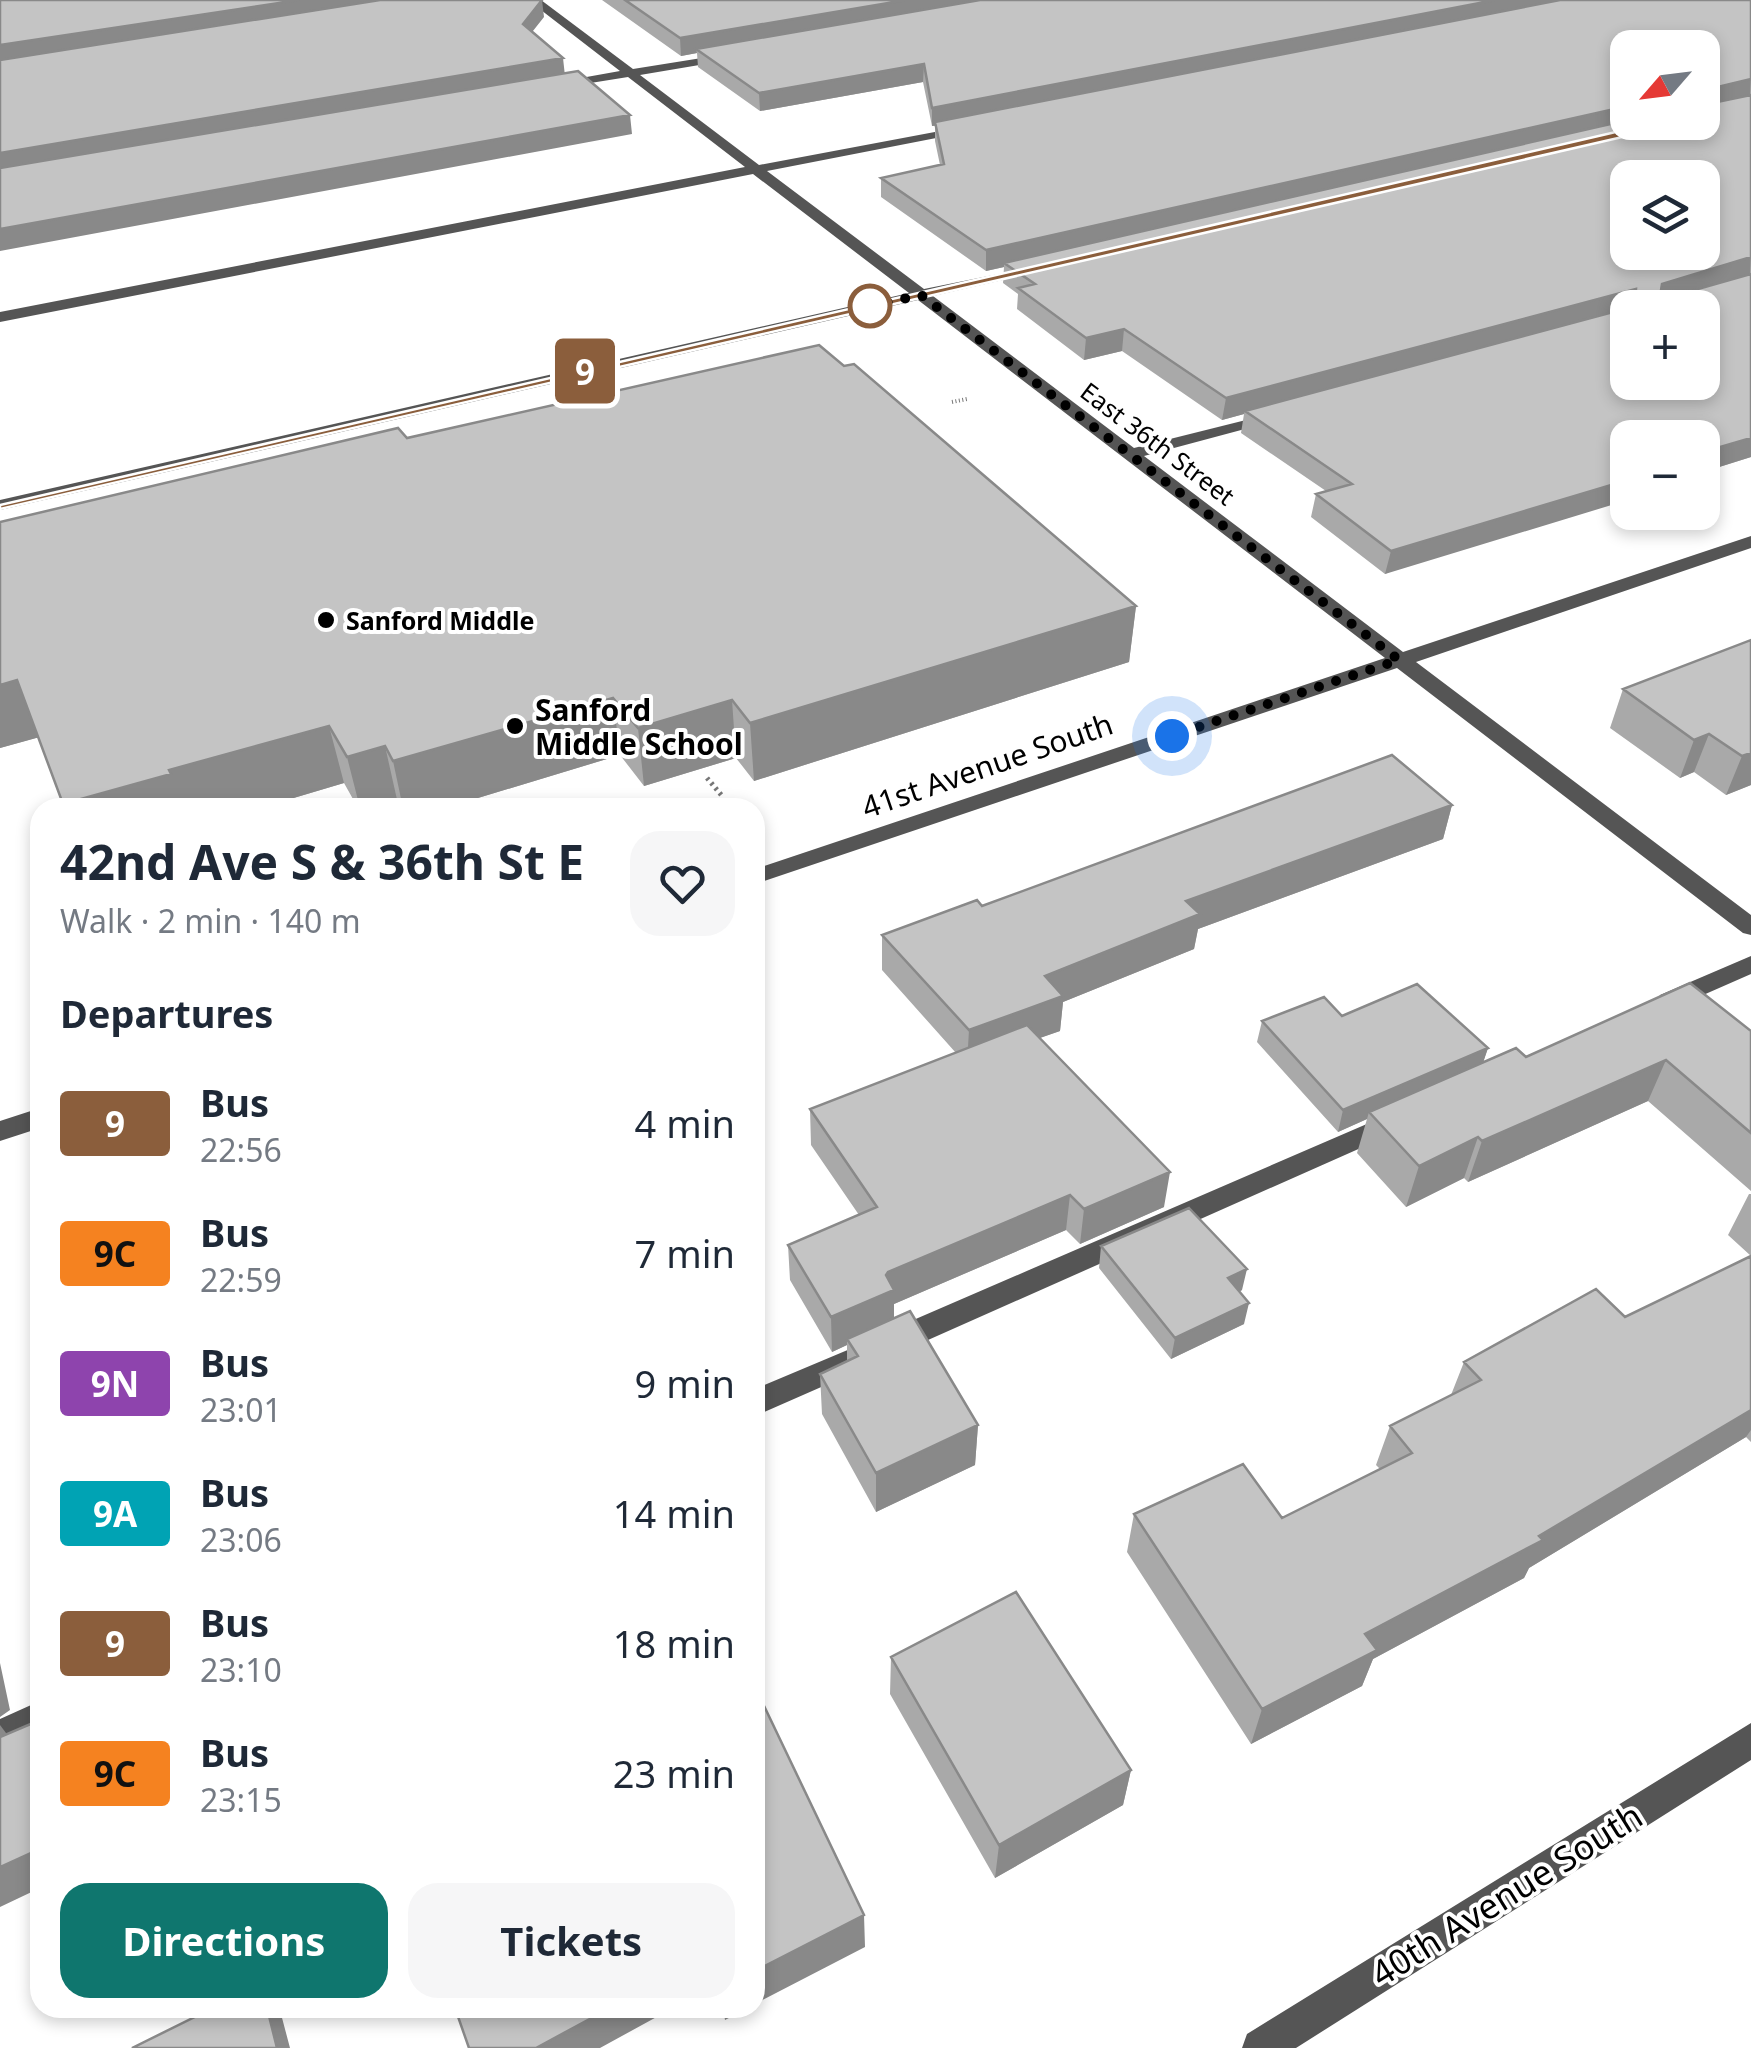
<!DOCTYPE html>
<meta charset="utf-8">
<style>
:root{--surface:#fff;--page:#f6f6f7;--text:#1f2937;--muted:#747a83;--accent:#0f766e}
body{margin:0;font-family:"Noto Sans",sans-serif;background:var(--page);color:var(--text);height:100vh;display:flex;flex-direction:column;font-size:38px;white-space:nowrap}
*{box-sizing:border-box;margin:0}
p{font-size:32px;color:var(--muted)}
.icon{flex:none;width:55px;height:55px;fill:none;stroke:currentColor;stroke-width:2;stroke-linecap:round;stroke-linejoin:round}
.map{position:relative;flex:1;overflow:hidden}
.drawer{position:absolute;left:30px;top:798px;width:735px;height:1220px;display:flex;flex-direction:column;background:var(--surface);border-radius:30px;box-shadow:0 5px 15px #0003}
.drawer>*{flex:none}
.badge{padding:0 20px;border-radius:8px;font-size:35px;line-height:65px}
.needle{width:65px;rotate:242deg}
.buttons{position:absolute;left:1610px;top:30px;display:grid;gap:20px}
.buttons a{display:grid;place-items:center;width:110px;height:110px;border-radius:20px;background:var(--surface);box-shadow:0 5px 15px #0003;font-size:50px}
.you{position:absolute;width:50px;height:50px;margin:-25px;border:8px solid #fff;border-radius:50%;background:#1a73e8;box-shadow:0 0 0 15px #1a73e833}
.map>.badge{position:absolute;translate:-50% -50%;box-shadow:0 0 0 5px #fff}
h2{padding:0 30px;font-size:38px;line-height:90px}
.round{display:grid;place-items:center;flex:none;width:105px;height:105px;border-radius:30px;background:var(--page)}
.overview{display:flex;align-items:center;justify-content:space-between;height:170px;padding:0 30px}
h1{font-size:48px;font-weight:700;line-height:75px}
.cta{display:flex;gap:20px;margin-top:auto;padding:20px 30px}
.cta a{flex:1;height:115px;border-radius:30px;background:var(--accent);color:#fff;font-size:40px;font-weight:700;line-height:115px;text-align:center}
.cta a+a{background:var(--page);color:var(--text)}
ul{padding:0;list-style:none}
li{display:flex;align-items:center;gap:30px;height:130px;padding:0 30px}
li div{flex:1}
li b{display:block;font-size:38px}
li em{font-style:normal}
li .badge{min-width:110px;font-weight:700;text-align:center}
.map>svg:first-child{display:block}
</style>
<div class="map">
<svg width="1751" height="2048" viewBox="0 0 1751 2048">
<rect width="100%" height="100%" fill="#fff"/>
<g fill="none" stroke-linecap="round" stroke-linejoin="round">
<!-- path-far1 -->
<path stroke="#777" stroke-width="4" stroke-dasharray="1 2.5" stroke-linecap="butt" d="M952,402l15,-3"/>
<!-- path -->
<path stroke="#777" stroke-width="5" stroke-dasharray="2.5 4" stroke-linecap="butt" d="M707,778l16,19"/>
<!-- minor -->
<path fill="#555" fill-rule="evenodd" d="M528,0h13l92,69 100,-16 -4,7 -89,15 119,90 213,-40 1,3 -6,4 -200,39 157,118 114,-23v6l-105,24 201,152 148,-37v8l-138,37 259,196 348,-116v12l-335,114 335,253v20l-8,-2 -346,-265 -642,216v-15l630,-211 -467,-358 -918,210v-10l909,-207 -156,-119 -753,148v-10l745,-145 -117,-90 -75,12v-6l67,-12z
M1751,956v18l-82,36 -12,-9 3,-6z
M40,1108v20l-40,13v-20z
M1390,1114l9,3 4,7 -4,7 -498,221 -10,3 -10,-3 -5,-9 5,-9z
M850,1349l10,3 5,9 -5,9 -105,46v-27z
M40,1701v34l-40,18v-34z
M1751,1723v37l-455,288h-54l5,-14z"/>
</g>
<!-- wall -->
<path fill="#a9a9a9" fill-rule="evenodd" d="M602,0h1149v457l-35,11 -2,6 -12,3v-39l-317,136 -74,-57 5,-23 10,-3 -85,-58 3,-19 -22,6 -100,-69 -38,9 -67,-51 1,-15 -15,-11 1,-16 -18,4 -105,-74v-19l59,-13 -5,-24v-15h-3l-9,-44 -163,29 -62,-44 -1,-14 -16,3zM1702,48v74h-74z
M844,366l292,240 -7,56 -375,119 -18,-23 -92,28 -24,-31 -175,53h-45l-2,-4 -12,4h-28l-14,-25 -84,25h-195l-26,-71 -39,11v-226l407,-84z
M1751,640v145l-25,10 -32,-23 -14,6 -70,-50 13,-39z
M1452,805l-9,34 -245,90 -4,20 -131,53 -3,29 -21,7 125,169 -84,37 -14,-14 -172,74v14l84,107 -3,40 -99,47 -54,-98 -2,-40 27,-13v-16l-15,7 -42,-72 -2,-35 71,-30 -48,-70 -1,-36 146,-56 -74,-83v-35l100,-29z
M1342,1016l146,32 -5,14 268,-31v160l-103,-90 -180,81 -4,-4 -58,29 -49,-54 10,-34 -29,13 -81,-90 5,-21z
M1749,1194h2v62l-23,-21z
M1101,1246l141,44 -3,2 5,32 -73,35 -72,-91z
M1751,1256v186l-5,-5 -217,131 -5,10 -151,81 -11,27 -111,58 -124,-192 7,-38 148,4 98,-49 -4,-4 14,-39 61,-31 13,-33 161,-45z
M891,1657l240,113 -8,35 -128,73 -105,-184z"/>
<!-- shaded-wall -->
<path fill="#898989" d="M299,0h115l-414,64v-19z
M542,0l2,17 -19,24 -2,-17z
M906,0h101l-311,49 1,4 -16,3 -1,-18z
M1495,0h85l-648,126v-18z
M563,58l2,18 -565,97v-20z
M924,64l-1,18 -163,29 -1,-18z
M1751,79l-1,17 -48,12 3,-18z
M1628,106v16l-624,141v4l-18,4v-21z
M630,115l2,19 -632,117v-22z
M1751,257l-1,18 -94,29 6,-20z
M1636,289l-5,19 -386,103 -1,3 -22,6 4,-22z
M1124,329l-2,22 -38,9 2,-22z
M1751,438v19l-35,11 -2,6 -12,3v-20l15,-9z
M1628,480v20l-243,74 6,-23z
M1136,606l-7,56 -375,119 -4,-58z
M17,680l23,57 -40,11v-63z
M613,698l7,57 -175,53h-42l-10,-47z
M732,700l4,58 -92,28 -6,-58z
M329,726l15,57 -84,25h-195l-2,-4 106,-34z
M1709,734l-15,38 -14,6 14,-38z
M385,746l13,58 -12,4h-26l-13,-51z
M1751,753v32l-25,10 16,-39z
M1452,805l-9,34 -245,90 -4,20 -131,53 -3,29 -93,33 2,-34 76,-54 141,-75z
M1488,1048l-7,21 -112,43 -2,7 -29,13 5,-22z
M1666,1060l-18,41 -180,81 14,-41z
M1478,1137l-14,41 -58,29 13,-41z
M1170,1172l-6,35 -84,37 4,-35z
M1070,1195l-4,35 -172,74v21l-47,14v6l-15,7 -1,-35 57,-45z
M1247,1269l-5,21 -19,10 5,-22z
M1249,1303l-5,21 -73,35 4,-21z
M1751,1410v20l-5,7 -217,131 -5,10 -151,81 -11,27 -111,58 11,-35 103,-75 174,-98z
M978,1425l-3,40 -99,47v-39z
M0,1663l10,47 -10,7z
M0,1725l18,24 -18,-10z
M1131,1770l-8,35 -128,73 4,-33z
M40,1849v39l-40,19v-40z
M864,1915l1,32 -110,57v-33z
M267,2008h10l4,6 9,34h-13z
M610,2008h63l-73,40h-64z
M723,2008h25l-23,12z"/>
<!-- building -->
<path fill="#c4c4c4" stroke="#898989" stroke-width="2.5" fill-rule="evenodd" d="M0,0h299l-299,45z
M380,0h162l-19,24 40,34 -563,95v-93z
M625,0h281l-226,38z
M980,0h515l-563,108 -8,-44 -165,29 -63,-44z
M1560,0h191v79l-46,11 -1,10 4,4 43,-9v162l-89,27 -1,6 30,1 60,-17v164l-34,10 5,3 -20,6v-19h-74v42l-237,71 -75,-57 36,-10 -107,-73 383,-103v74h74v-74h-74l7,-2 1,-17 -410,109 -102,-69 -38,9 -68,-50 17,-4 -31,-21 624,-143v2h74v-74h-74v58l-642,144 -105,-72 63,-14 -9,-42zM1628,178h74v74h-74z
M578,71l52,44 -630,114v-61z
M819,345l25,21 10,-2 282,242 -386,117 -18,-23 -94,28 -25,-30 -220,63 -8,-15 -38,11 -18,-31 -160,44 2,4 -108,30 -46,-124 -17,5v-163l398,-94 9,10z
M1751,640v113l-9,3 -33,-22 -15,6 -71,-51z
M1392,755l60,50 -266,96 14,13 -155,62 18,20 -94,34 -87,-95 95,-35 5,6z
M1690,983l61,48v102l-85,-73 -184,81 -4,-4 -59,29 -50,-54 147,-64 10,9z
M1417,984l71,64 -145,62 -81,-89 62,-24 18,19z
M1027,1025l143,147 -86,37 -14,-14 -182,77 -2,3 8,15 -63,27 -43,-72 89,-38 -67,-98z
M1189,1208l58,61 -19,9 21,25 -74,35 -74,-92z
M1751,1256v154l-212,126 4,4 -178,94 12,16 -115,59 -128,-195 109,-50 39,54 130,-65 -22,-27 91,-46 -17,-18 132,-73 29,28z
M910,1311l68,114 -102,48 -56,-99 38,-18 -11,-17z
M1016,1592l115,178 -132,75 -108,-188z
M755,1687l109,228 -109,56z
M40,1720v129l-40,18v-130z
M213,2008h54l10,40h-145z
M455,2008h155l-74,40h-67z"/>
<!-- line -->
<path fill="#8b5e3c" stroke="#fff" stroke-width="2.5" d="M1672,119l3,6 -1675,384v-4z"/>
<g fill="none" stroke-linecap="round" stroke-linejoin="round">
<!-- walk -->
<path stroke="#000" stroke-width="10" stroke-dasharray="0 18" d="M870,306l51,-11 478,365 -227,76"/>
</g>
<!-- markers -->
<circle fill="#fff" stroke="#8b5e3c" stroke-width="5" cx="870" cy="306" r="20"/>
<g fill="#000" stroke="#fff" stroke-width="4">
<circle cx="326" cy="620" r="10"/>
<circle cx="515" cy="726" r="10"/>
</g>
<g text-anchor="middle" dominant-baseline="central" stroke-width="8" stroke-linejoin="round" paint-order="stroke">
<!-- far-street labels -->
<g font-size="25" fill="#000" stroke="#fff">
<text transform="translate(1158 443) rotate(37)">East 36th Street</text>
</g>
<!-- far-poi labels -->
<g font-size="25" font-weight="bold" fill="#000" stroke="#fff" text-anchor="start">
<text x="346" y="620">Sanford Middle</text>
</g>
<!-- poi labels -->
<g font-size="30" font-weight="bold" fill="#000" stroke="#fff" text-anchor="start">
<text x="535" y="709">Sanford<tspan x="535" dy="34">Middle School</tspan></text>
</g>
<!-- street labels -->
<g font-size="30" fill="#000" stroke="#fff">
<text transform="translate(987 765) rotate(-19)">41st Avenue South</text>
</g>
<!-- near-street labels -->
<g font-size="35" fill="#000" stroke="#fff">
<text transform="translate(1506 1894) rotate(-32)">40th Avenue South</text>
</g>
</g>
</svg>
<div class="buttons">
<a><svg class="needle" viewBox="-14 -14 28 28"><path d="M0-13l5 13h-10z" fill="#e53935"/><path d="M0 13l5-13h-10z" fill="#747a83"/></svg></a>
<a><svg class="icon" aria-label="layers" viewBox="0 0 24 24"><path d="M12 4l9 5-9 5-9-5zM3 14l9 5 9-5"/></svg></a>
<a>+</a>
<a>−</a>
</div>
<div class="you" style="left:1172px;top:736px"></div>
<b class="badge" style="left:585px;top:371px;background:#8b5e3c;color:#fff">9</b>
<section class="drawer">
<div class="overview"><div><h1>42nd Ave S &amp; 36th St E</h1><p>Walk · 2 min · 140 m</p></div><a class="round"><svg class="icon" aria-label="heart" viewBox="0 0 24 24"><path d="M12 20l-8-8c-3-5 5-10 8-4 3-6 11-1 8 4z"/></svg></a></div>
<h2>Departures</h2>
<ul>
<li><span class="badge" style="background:#8b5e3c;color:#fff">9</span><div><b>Bus</b><p>22:56</p></div><em>4 min</em></li>
<li><span class="badge" style="background:#f58220;color:#111">9C</span><div><b>Bus</b><p>22:59</p></div><em>7 min</em></li>
<li><span class="badge" style="background:#8e44ad;color:#fff">9N</span><div><b>Bus</b><p>23:01</p></div><em>9 min</em></li>
<li><span class="badge" style="background:#00a3b4;color:#fff">9A</span><div><b>Bus</b><p>23:06</p></div><em>14 min</em></li>
<li><span class="badge" style="background:#8b5e3c;color:#fff">9</span><div><b>Bus</b><p>23:10</p></div><em>18 min</em></li>
<li><span class="badge" style="background:#f58220;color:#111">9C</span><div><b>Bus</b><p>23:15</p></div><em>23 min</em></li>
</ul>
<div class="cta"><a>Directions</a><a>Tickets</a></div>
</section>
</div>
